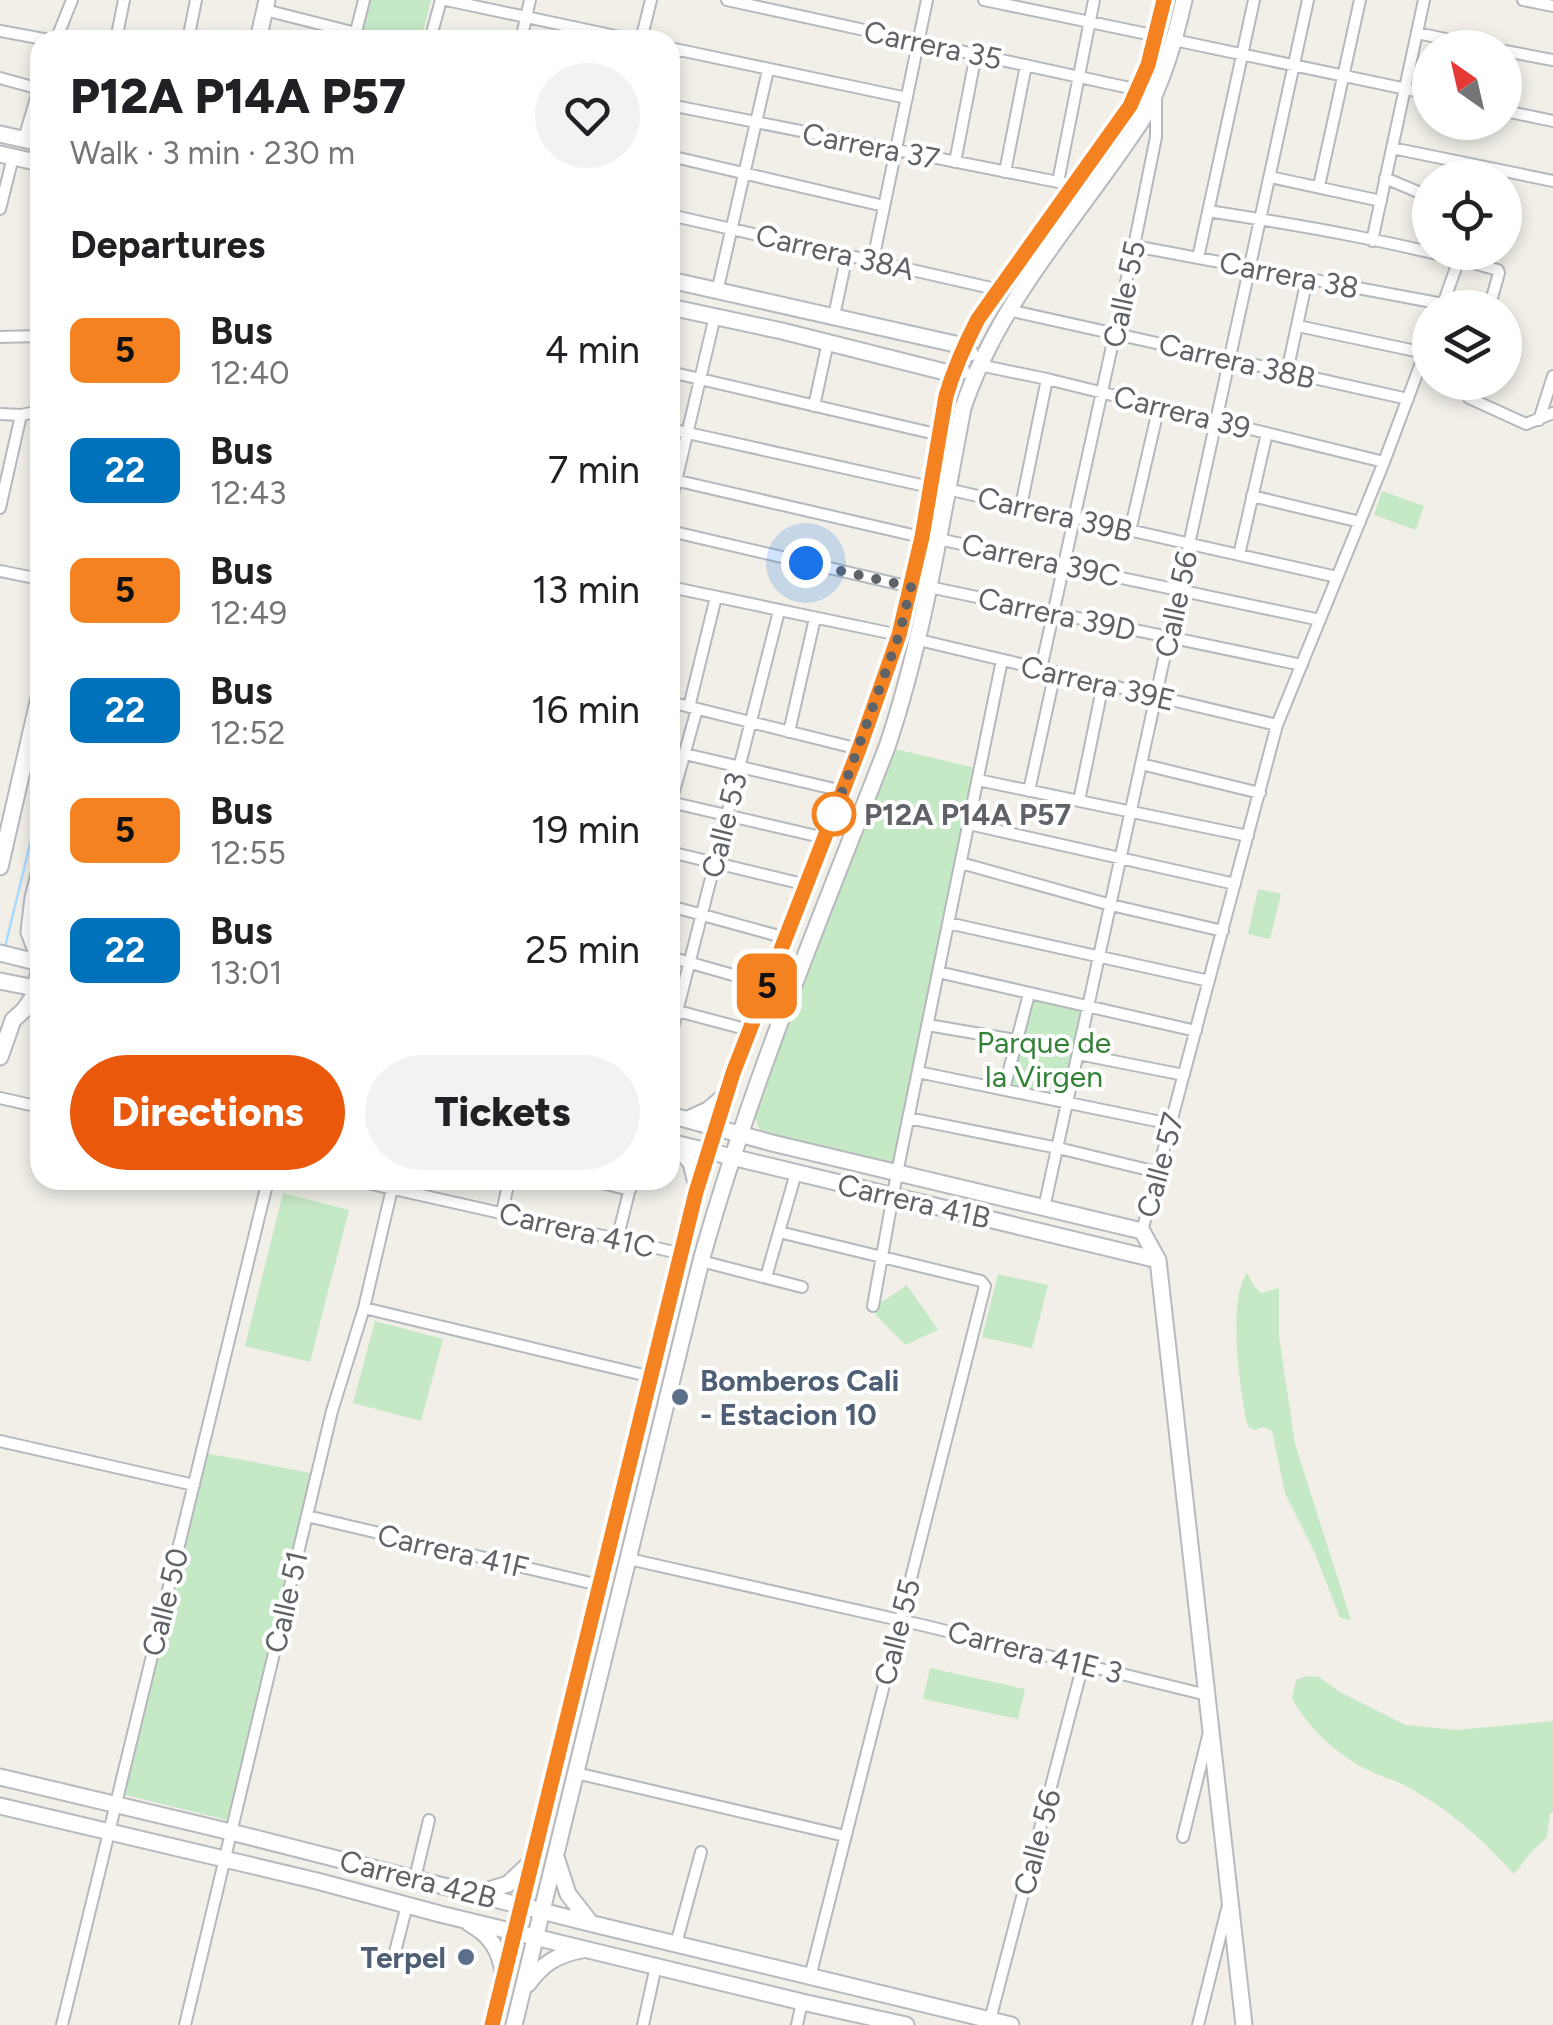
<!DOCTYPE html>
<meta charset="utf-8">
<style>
:root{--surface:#fff;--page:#f2f2f2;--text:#202124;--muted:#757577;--accent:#ea580c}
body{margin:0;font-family:Figtree,sans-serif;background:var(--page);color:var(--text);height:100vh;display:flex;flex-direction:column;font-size:38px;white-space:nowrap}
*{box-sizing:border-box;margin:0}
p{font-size:32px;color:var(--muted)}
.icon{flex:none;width:55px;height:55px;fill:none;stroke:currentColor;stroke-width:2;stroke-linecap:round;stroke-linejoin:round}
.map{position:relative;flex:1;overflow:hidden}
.side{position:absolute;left:30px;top:30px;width:650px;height:1160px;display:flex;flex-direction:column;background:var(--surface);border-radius:30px;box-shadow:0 5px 15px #0003}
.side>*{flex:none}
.badge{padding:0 20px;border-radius:15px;font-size:35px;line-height:65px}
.needle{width:65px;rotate:326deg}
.fabs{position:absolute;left:1412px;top:30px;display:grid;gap:20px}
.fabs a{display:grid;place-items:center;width:110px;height:110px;border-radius:50%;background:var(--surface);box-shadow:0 5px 15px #0003;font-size:50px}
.you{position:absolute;width:50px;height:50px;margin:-25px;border:8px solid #fff;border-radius:50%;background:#1a73e8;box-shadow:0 0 0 15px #1a73e833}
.map>.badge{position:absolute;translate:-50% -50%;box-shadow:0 0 0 5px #fff}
h2{padding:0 40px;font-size:38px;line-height:90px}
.round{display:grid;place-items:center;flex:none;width:105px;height:105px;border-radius:52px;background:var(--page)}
.overview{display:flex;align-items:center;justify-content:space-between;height:170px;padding:0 40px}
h1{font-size:48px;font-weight:800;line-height:75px}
.cta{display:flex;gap:20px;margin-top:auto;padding:20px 40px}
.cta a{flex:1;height:115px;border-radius:60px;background:var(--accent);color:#fff;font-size:40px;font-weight:800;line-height:115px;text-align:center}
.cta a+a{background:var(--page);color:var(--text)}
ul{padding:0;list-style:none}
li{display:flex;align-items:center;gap:30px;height:120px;padding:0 40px}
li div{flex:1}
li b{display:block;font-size:38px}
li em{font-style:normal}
li .badge{min-width:110px;font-weight:700;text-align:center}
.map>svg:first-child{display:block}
</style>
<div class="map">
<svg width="1553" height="2025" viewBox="0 0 1553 2025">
<rect width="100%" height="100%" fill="#f1efe8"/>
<!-- green -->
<path fill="#c5e8c5" d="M368,0h63l-10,40h-62z
M1382,491l42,15 -8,24 -42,-15z
M887,747l93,22 -83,404 -133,-38 -6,-9 -6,-20z
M1258,889l23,5 -11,45 -22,-5z
M1029,994l59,14 -20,94 -64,-13z
M283,1193l66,17 -39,152 -65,-16z
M1247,1273l8,14 6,6 18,-5v49l16,107 56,176 -11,-2 -26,-67 -29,-58 -13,-62 -8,-4 -9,3 -7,-3c-8,-33 -21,-127 -1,-154z
M998,1274l50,11 -16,63 -50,-11z
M907,1285l31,45 -33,15 -29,-30v-9z
M375,1321l68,18 -22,82 -68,-18z
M205,1453l106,20 -84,347 -105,-26z
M930,1668l95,21 -7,30 -95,-20z
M1307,1676l12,1 19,14 67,34 52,5 96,-9v91l-3,2 -3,23 -15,14 -18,23c-30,-34 -67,-66 -108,-88 -11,-6 -24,-9 -36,-15 -32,-15 -60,-42 -78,-72l4,-19z"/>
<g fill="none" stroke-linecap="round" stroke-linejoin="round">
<!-- stream -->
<path stroke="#aadaff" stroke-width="2.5" d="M5,947l35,-144"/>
<defs>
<path id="street" d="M446,0l188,40
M727,0l412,90
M984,0l173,36
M1523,0l30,6
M265,10l91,23
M0,31l49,9
M1417,33l72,15
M56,40l16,-40
M116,40l8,-40
M188,40l8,-40
M354,40l10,-40
M430,40l11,-40
M521,40l9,-40
M641,40l10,-40
M1174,40l256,54
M670,48l237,50
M1505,51l48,9
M670,70l5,-21
M0,78l40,11
M670,105l403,80
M1505,111l48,10
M24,139l16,-55
M1392,148l161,33
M670,156l214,50
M955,162l21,-108
M1005,172l21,-107
M1270,177l111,24
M1385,178l45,19
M1058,182l36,-182
M1319,186l41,-186
M0,209l13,-52
M1208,211c97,15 196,32 290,59l1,3 -10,35
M670,215l330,75
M37,238l3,-16
M1372,241l52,-241
M1134,246l309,58
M1198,258l56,-258
M873,260l54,-260
M717,292l51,-222
M1442,307l17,-48
M1008,310l400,89
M834,316l13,-61
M1298,326l127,27
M0,337l40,-1
M979,365l68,14 337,83
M670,372l270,63
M1287,372l20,-93
M1475,382l-6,16 57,26 27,-11
M814,406l14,-64
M0,414l21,1 19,-4
M1539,420l14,-44
M670,429l260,58
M670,479l251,58
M947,489l390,88
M1252,496l108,26
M670,506l45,-190
M1021,506l26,-127
M0,508l21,-93
M670,531l241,56
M1130,531l29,-125
M938,539l382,81
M1239,555l28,-122
M0,571l40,8
M670,587l229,48
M929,587l373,78
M919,640l358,85
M1041,669l93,-423 22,-109v-43
M670,702l189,47
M689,707l27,-110
M789,732l26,-114
M685,754l158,37
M1141,764l119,29
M978,780l270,56
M1029,791l26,-119
M1079,801l24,-117
M670,802l155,36
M671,802l26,-93
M969,824l266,60
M670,852l137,33
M961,863l150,42 112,26
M670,906l116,32
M948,923l261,58
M670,957l98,28
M938,972l258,59
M670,1009l79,21
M928,1025l87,15
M670,1039l109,-428
M1078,1054l106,21
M918,1072l253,52
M1004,1089l25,-95
M0,1098l40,9
M908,1118l150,30 99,24
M354,1180l329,74
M590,1180l40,10
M1044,1208l264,-1208
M502,1213l7,-33
M1142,1231l135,-506 107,-263 46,-123
M779,1232l202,49 4,5 -175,691
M617,1240l15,-60
M701,1261l101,26
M766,1277l30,-104
M873,1306l24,-133 105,-513
M364,1308l288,69
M0,1441l194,44
M307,1516l292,69
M629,1559l297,67 281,69
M576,1773l269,63
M1183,1837l25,-101
M415,1878l14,-58
M676,1944l25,-92
M395,1952l12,-47
M990,2020l93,-356
M62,2025l206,-845
M185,2025l147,-614 32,-103 30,-128
M643,2025l13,-59
M797,2025l5,-23
M1198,2025l29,-116"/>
<path id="secondary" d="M258,40l9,-40
M0,134l40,9
M0,154l40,9
M670,280l294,66 6,7
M670,307l112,24 171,43 9,-3
M0,867l40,-174
M40,870l-7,28 -4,34 11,30
M0,953l40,10
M0,981l40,8
M0,1057l13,-37 11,-10 9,-13 7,-31
M670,1115l102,28 370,88 16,29 86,765
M688,1119l20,-9 19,-16
M670,1142l488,118
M674,1143l17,20 6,24
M0,1777l231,55 362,92 418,101
M0,1806l317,75 123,33 362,88 104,23
M557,1860l11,34 22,28
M482,1892l26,-8 21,-20
M470,1924c20,11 30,26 33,49
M528,1984c14,-20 30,-30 54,-34
M492,2025l204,-832 37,-120 126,-324 40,-114 22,-98 25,-141c8,-27 19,-52 32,-77l152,-214 18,-40 17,-65
M514,2025l187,-764c49,-176 120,-344 186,-514 37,-110 54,-225 76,-339 36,-109 117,-193 179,-288 21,-39 32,-77 42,-120"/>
</defs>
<!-- street casing -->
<use href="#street" stroke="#b5b8bc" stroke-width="14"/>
<!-- secondary casing -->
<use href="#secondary" stroke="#b6babf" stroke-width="19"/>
<!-- street -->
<use href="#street" stroke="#fff" stroke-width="10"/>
<!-- secondary -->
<use href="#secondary" stroke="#fff" stroke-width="15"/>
</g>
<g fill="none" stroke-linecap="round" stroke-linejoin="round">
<defs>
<path id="line" d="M492,2025l204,-833 37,-119 126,-324 40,-114 23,-98 24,-141c8,-27 19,-52 32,-77l152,-213 18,-41 16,-65"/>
</defs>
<!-- line casing -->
<use href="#line" stroke="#fff" stroke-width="22"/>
<!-- line -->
<use href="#line" stroke="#f58220" stroke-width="15"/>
<!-- walk -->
<path stroke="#5f6368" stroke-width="10" stroke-dasharray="0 18" d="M806,563l105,24 -12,48 -65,179"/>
</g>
<!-- markers -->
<circle fill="#fff" stroke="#f58220" stroke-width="5" cx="834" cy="814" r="20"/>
<g fill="#5c6f8a" stroke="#fff" stroke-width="4">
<circle cx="680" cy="1397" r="10"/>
<circle cx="466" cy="1957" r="10"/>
</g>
<g text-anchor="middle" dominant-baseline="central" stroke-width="8" stroke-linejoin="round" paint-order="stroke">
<!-- street labels -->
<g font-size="30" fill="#5f6368" stroke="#fff">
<text transform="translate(933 45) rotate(12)">Carrera 35</text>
<text transform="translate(871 146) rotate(11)">Carrera 37</text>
<text transform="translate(835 252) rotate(13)">Carrera 38A</text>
<text transform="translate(1289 275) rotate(11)">Carrera 38</text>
<text transform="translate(1124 294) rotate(-78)">Calle 55</text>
<text transform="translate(1237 361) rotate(13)">Carrera 38B</text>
<text transform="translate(1182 412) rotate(14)">Carrera 39</text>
<text transform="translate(1055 514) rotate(13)">Carrera 39B</text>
<text transform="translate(1041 560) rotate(12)">Carrera 39C</text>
<text transform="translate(1176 604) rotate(-78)">Calle 56</text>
<text transform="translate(1057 614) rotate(12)">Carrera 39D</text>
<text transform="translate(1098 683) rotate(13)">Carrera 39E</text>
<text transform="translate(724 825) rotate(-76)">Calle 53</text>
<text transform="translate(1160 1165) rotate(-75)">Calle 57</text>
<text transform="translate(914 1201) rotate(13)">Carrera 41B</text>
<text transform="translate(577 1230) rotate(13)">Carrera 41C</text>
<text transform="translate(453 1551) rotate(13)">Carrera 41F</text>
<text transform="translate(165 1602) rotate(-76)">Calle 50</text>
<text transform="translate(286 1602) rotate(-77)">Calle 51</text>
<text transform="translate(897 1632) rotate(-76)">Calle 55</text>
<text transform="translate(1035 1652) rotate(14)">Carrera 41E 3</text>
<text transform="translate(1037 1842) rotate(-75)">Calle 56</text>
<text transform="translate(418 1879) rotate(14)">Carrera 42B</text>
</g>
<!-- stop labels -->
<g font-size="30" font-weight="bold" fill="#5f6368" stroke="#fff" text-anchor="start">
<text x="864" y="814">P12A P14A P57</text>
</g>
<!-- park labels -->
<g font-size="30" fill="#348238" stroke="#fff">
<text x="1044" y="1042">Parque de<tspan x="1044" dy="34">la Virgen</tspan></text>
</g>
<!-- service labels -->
<g font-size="30" font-weight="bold" fill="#4e5e75" stroke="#fff" text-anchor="start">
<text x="700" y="1380">Bomberos Cali<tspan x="700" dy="34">- Estacion 10</tspan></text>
<text x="446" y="1957" text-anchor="end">Terpel</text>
</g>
</g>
</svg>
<div class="fabs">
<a><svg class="needle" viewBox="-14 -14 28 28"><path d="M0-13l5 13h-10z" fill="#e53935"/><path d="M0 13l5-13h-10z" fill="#757577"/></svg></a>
<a><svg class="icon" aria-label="locate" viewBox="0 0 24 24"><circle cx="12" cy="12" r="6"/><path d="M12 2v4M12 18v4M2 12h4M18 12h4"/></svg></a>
<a><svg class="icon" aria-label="layers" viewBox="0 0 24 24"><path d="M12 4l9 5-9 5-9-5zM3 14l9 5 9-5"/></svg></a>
</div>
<div class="you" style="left:806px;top:563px"></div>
<b class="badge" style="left:767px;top:986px;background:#f58220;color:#111">5</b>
<section class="side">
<div class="overview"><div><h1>P12A P14A P57</h1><p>Walk · 3 min · 230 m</p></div><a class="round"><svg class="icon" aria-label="heart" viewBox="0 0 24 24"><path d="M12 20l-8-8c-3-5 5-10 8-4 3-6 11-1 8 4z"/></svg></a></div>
<h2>Departures</h2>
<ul>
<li><span class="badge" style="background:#f58220;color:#111">5</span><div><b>Bus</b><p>12:40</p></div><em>4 min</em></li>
<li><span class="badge" style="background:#0072bc;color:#fff">22</span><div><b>Bus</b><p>12:43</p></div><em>7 min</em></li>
<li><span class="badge" style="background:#f58220;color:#111">5</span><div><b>Bus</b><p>12:49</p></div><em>13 min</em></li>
<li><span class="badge" style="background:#0072bc;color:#fff">22</span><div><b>Bus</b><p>12:52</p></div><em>16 min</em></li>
<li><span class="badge" style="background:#f58220;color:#111">5</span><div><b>Bus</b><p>12:55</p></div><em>19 min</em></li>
<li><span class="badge" style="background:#0072bc;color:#fff">22</span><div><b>Bus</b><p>13:01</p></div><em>25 min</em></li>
</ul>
<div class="cta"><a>Directions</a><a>Tickets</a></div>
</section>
</div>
